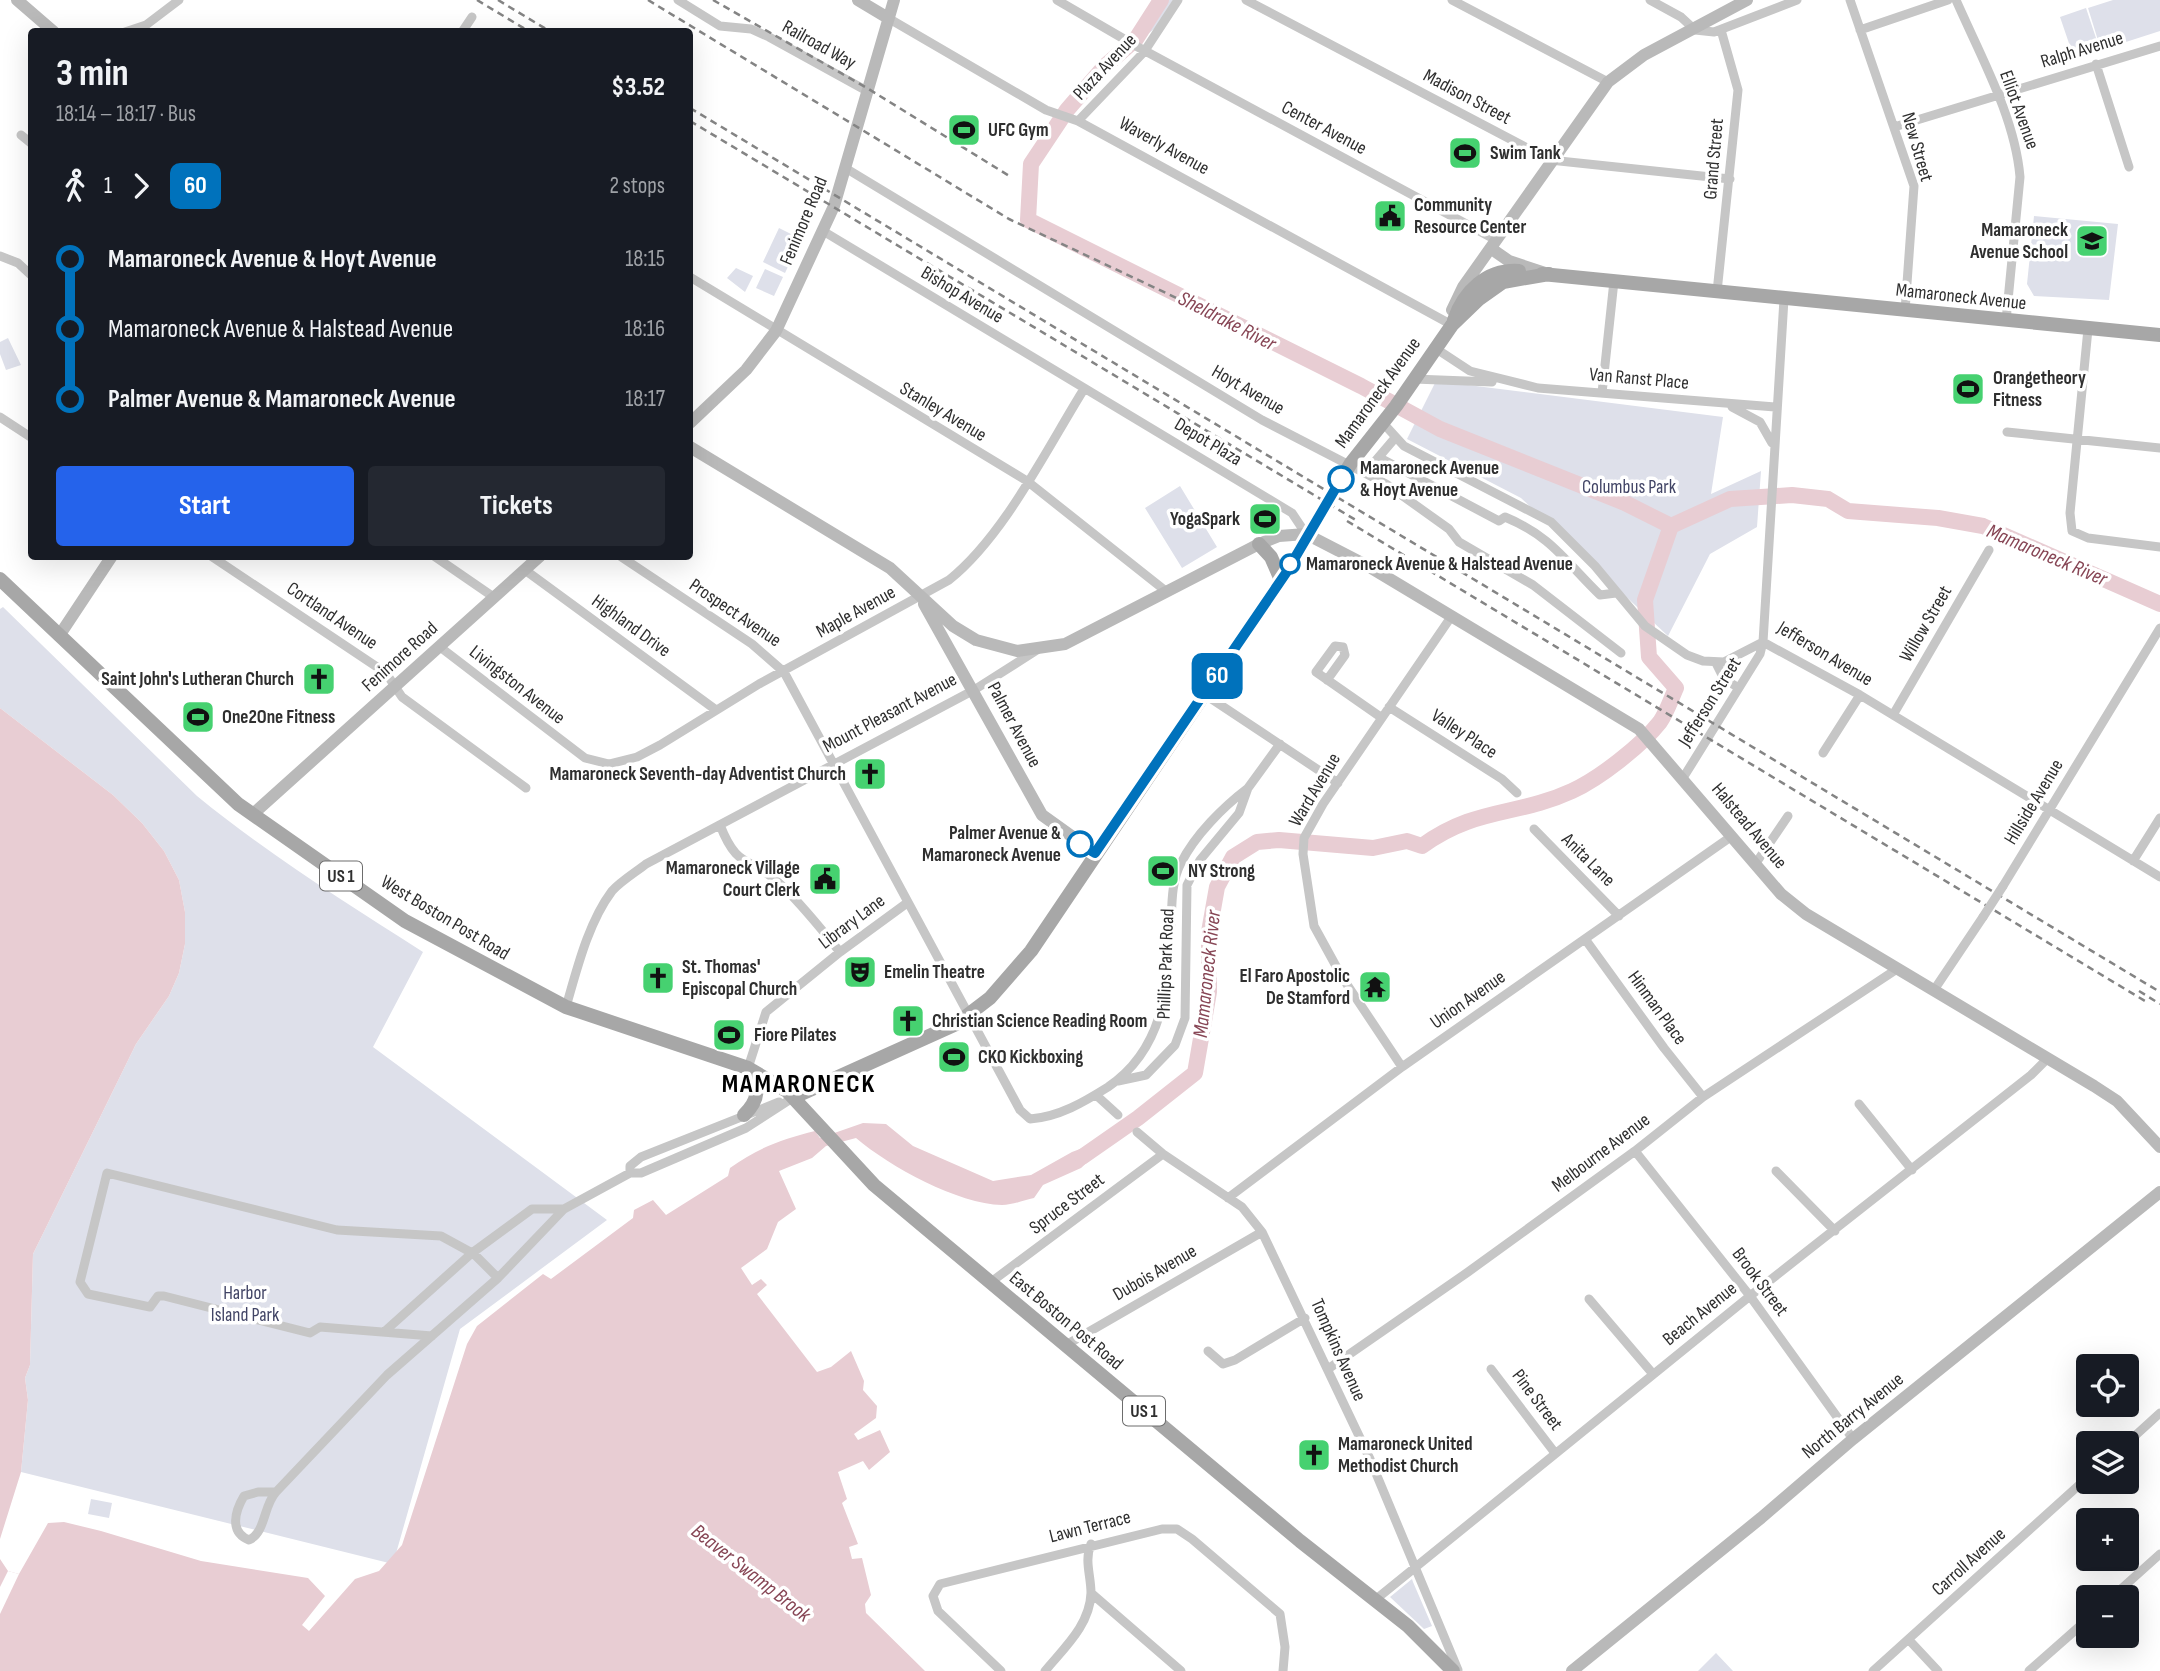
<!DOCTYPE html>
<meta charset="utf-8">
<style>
:root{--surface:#171b24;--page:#242831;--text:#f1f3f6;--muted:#9ea1a6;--accent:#2563eb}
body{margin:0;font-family:"Sofia Sans Condensed",sans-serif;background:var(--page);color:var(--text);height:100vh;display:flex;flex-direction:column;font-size:26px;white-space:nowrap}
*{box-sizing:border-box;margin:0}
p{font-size:23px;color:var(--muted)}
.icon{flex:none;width:38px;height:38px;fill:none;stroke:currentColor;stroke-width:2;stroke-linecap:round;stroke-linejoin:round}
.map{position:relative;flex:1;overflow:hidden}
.panel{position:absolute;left:28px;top:28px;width:665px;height:532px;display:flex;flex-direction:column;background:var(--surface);border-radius:7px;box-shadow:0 7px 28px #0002}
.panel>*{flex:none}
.badge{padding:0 14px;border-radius:10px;font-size:24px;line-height:46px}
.controls{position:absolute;left:2076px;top:1354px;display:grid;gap:14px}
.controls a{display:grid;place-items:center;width:63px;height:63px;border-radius:7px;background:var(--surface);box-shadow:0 7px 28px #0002;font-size:35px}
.map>.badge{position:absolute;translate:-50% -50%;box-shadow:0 0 0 4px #fff}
.legs{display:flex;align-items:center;gap:10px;height:77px;padding:0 28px;font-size:23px}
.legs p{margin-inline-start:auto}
.overview{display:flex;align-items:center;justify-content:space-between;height:119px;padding:0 28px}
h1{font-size:38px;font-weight:700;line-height:52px}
.cta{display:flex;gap:14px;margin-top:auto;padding:14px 28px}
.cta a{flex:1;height:80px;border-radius:7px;background:var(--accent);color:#fff;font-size:28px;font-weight:700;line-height:80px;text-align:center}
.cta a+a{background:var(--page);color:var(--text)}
ul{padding:0 28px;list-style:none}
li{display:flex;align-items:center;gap:24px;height:70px;font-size:26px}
li i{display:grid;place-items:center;width:10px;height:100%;margin:0 9px;background:currentColor}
li i::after{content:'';width:18px;height:18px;margin:-9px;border:5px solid;border-radius:50%;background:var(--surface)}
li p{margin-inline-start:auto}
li:first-child i{background:linear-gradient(#0000 50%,currentColor 0)}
li:last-child i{background:linear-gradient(currentColor 50%,#0000 0)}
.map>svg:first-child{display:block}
</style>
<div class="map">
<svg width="2160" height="1671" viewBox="0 0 2160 1671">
<rect width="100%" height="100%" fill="#fff"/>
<!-- green -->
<path fill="#dee0ea" d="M1157,0h16c-12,20 -20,42 -47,37l12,-5z
M2113,0h47v31l-59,19 -13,-42z
M2086,8l14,42 -26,8 -14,-41z
M2034,216l84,8 -9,76 -75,-4 -7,-12z
M779,228l22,11 -16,34 -22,-11z
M736,268l17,8 -8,16 -18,-14z
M765,269l18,8 -9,19 -18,-8z
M8,338l13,27 -15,5 -6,-16v-12z
M1436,381l287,36 -12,77 50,-23 -4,56 -47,27 -42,82 -147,-138 -114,-59z
M1180,486l37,61 -35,21 -37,-60z
M3,607l194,189c71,58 149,107 226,156l-50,95 234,173 -147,109 -67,235 -372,-92 7,-72 -3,-22 5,-13 3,-111 103,-210 33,-48 10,-23 6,-29v-32l-6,-32 -15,-29 -22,-28 -29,-28 -113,-87v-99z
M91,1499l21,4 -3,15 -21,-4z
M1412,1579l1,3 19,44 -8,3 -34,-32z
M1716,1653l17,18h-35z"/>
<!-- water -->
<path fill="#e8cdd3" d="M0,708l113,87 29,28 22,28 15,29 6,32v32l-6,29 -10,23 -33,48 -103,210 -3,111 -5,13 3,22 -7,72 -21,67z
M863,1123l23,1 27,22 80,35 38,-6 41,-23 24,-9 8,4 -23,21 -38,17 -9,13c-10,2 -21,7 -32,7 -44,-1 -112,-38 -146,-67l-30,8 -14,12 -33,13 17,38 -18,13 -11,27 -26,19 11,17 9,-6 6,6 -10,9 60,78 14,-5 20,-16 13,30 -1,9 14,16 -1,12 -22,16 4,6 22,-10 10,22 -21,18 -6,-9 -25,11 9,27 -5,4 16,41 -9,3 3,12 10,-1 9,37 -6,9 1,9 59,58h-925v-112l8,12 11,3 29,-51 16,-1 37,9 100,30 107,17 17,18 -23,29 7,6 46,-52 24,-8 23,-26 65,-201 10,-18 66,-52 8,5 82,-61 1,-8 19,-10 13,15 62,-39 2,-8c27,-20 53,-29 85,-37l5,7z"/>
<!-- pier -->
<path fill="#fff" d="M8,1571l11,3 -19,40v-27z"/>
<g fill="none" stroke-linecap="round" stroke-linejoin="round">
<!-- river -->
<path stroke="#e8cdd3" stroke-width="16" d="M1161,0l-25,39 -31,27 -38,44 -36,54 -3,56 333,166 79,43 185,74 46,23
M1082,1157l56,-39 57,-45 14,-81v-60l8,-45 16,-30 24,-15 22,-2 94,8 34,-7 15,5c53,-39 96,-30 150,-55 28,-13 69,-45 88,-69 7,-10 11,-23 16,-34l-27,-31 -4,-57 26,-74 59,-27 62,-4 36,4 20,12 90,7 45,8 177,78"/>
<!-- street -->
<path stroke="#c6c6c6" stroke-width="9" d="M678,0l42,26 31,3 18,8 98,54
M1057,0l67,39
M1246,0l304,160 180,19
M1452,0l156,82
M1650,0l31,17 14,13 19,2 83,-32
M1850,0l64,186 -9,125
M1956,0c24,55 59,117 64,177l-14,144
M888,18l158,92 32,11 374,204
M1860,30l88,-30
M125,32l21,-7 33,-25
M462,32l10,-15
M1136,46l360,194
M2096,64l33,103
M1078,121l66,-69 34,-52
M1894,127l266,-81
M21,135l11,9
M847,169l415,251 124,64 63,45 10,13 74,43 88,68
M823,231l469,282 14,21
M0,256l18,7 14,13
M690,277l337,204 140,111
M1717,292l21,-202 -17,-60
M2088,329l-18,184 2,18 16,7 72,9
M1435,348l35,23 68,17 237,19
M1414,379l78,3
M1602,393l12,-112
M1732,407l28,15 12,21
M0,417l32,21
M1383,423l21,23 147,76 44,44 50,60 42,29 16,6 21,1 39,-20
M2007,432l153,16
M1380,458l119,63 6,-4c46,19 60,44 95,78l16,-2
M1366,472l29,-34
M211,556l175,117 16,24 124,91
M434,556l61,42
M620,556l132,88 32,28 236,438 10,9c29,-2 54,-17 78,-32 56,-38 60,-99 63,-161 1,-21 0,-44 10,-63 14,-28 42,-56 67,-75
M525,570l191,140
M1763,642l97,53 300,182
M440,647l145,111 24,6 28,-7 23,-12 99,-61 190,-104c55,-44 97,-130 135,-191
M1716,663l8,16 15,9
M1327,680l18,-25 -2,-8 -8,-1 -19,26 66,46
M1204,694l134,89
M1389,707l113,72 15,14
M1893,715l96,-165
M1823,753l37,-58
M1683,778l77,-124 3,-12 21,-343
M720,825c18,46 29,30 59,58 22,20 42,46 61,69
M1534,829l85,87
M2133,861l27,-43
M1756,863l32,-47
M2003,886l157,-258
M1585,939l79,109 39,49
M1934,990l49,-73
M566,1007c11,-38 22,-84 46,-116 9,-10 24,-19 34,-27l328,-174 63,-40
M1402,1067l-60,-90 -28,-51 -11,-72 1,-16 19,-34 128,-187
M748,1068l18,-56 74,-60 67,-49
M1118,1081l28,-6 29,-30 10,-27 2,-133 13,-25 39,-47 9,-25 32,-44
M1096,1095l22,20
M1859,1104l53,66
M1137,1132l26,22 79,53 20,25 108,227 88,211
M1635,1151l115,145 103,143
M1776,1171l59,60
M630,1173v-7l11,-9 138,-55
M1228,1198l174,-131 330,-231
M991,1282l172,-128
M1589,1299l64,75
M384,1332l88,-79 60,-44h32
M432,1336l-112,-9 -10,6 -146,-37h-6l-8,11 -62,-13 -8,-12 27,-109 230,57 104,6 33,18 24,24
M1066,1345l196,-113
M1208,1351l15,13 12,-4 70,-42
M1328,1369l140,-97 167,-121 68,-54 194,-128
M1491,1369l64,84
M2126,1444l34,-31
M258,1492h18c-13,14 -10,40 -27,48 -20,-8 -14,-29 -5,-44z
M276,1492l111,-117 111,-97 66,-69 66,-36h11l105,-45 48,-31
M1091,1593l90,78
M2111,1598l49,-44
M1375,1600l375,-304 281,-221 17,-17
M1909,1640l29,31
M1001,1671l-63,-60 -5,-15 7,-12 222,-55h15l15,10 88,75 5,33 -2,24
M1045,1671c19,-23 45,-46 46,-78 0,-18 -7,-32 0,-49
M1873,1671l215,-194
M2029,1671l59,-52"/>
<!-- secondary -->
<path stroke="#b9b9b9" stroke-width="12" d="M17,0l37,32
M858,0l30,18
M1496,252l13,9 39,13
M1452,310l11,-23 145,-205 36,-27 103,-55
M690,423l56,-53 30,-39 58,-125 60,-206
M690,447l200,121 63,58 23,14 41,11 48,-7 194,-100 20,-8 27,-2 62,32 271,163 142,165 25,20 288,172 23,15 43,46
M924,604l118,211 53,38
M59,636l53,-80
M253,814l287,-258
M1572,1671l189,-153 92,-79 307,-247"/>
<!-- primary -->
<path stroke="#a7a7a7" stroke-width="14" d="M1542,274l618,61
M1454,320c10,-28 32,-51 65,-49
M1259,544l12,13 10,23
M0,579l238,225 167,117 161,86 182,61 39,23 87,94 426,356 108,85 45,45
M794,1097l162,-73 34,-26 41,-47 255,-378 65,-110 45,-57 56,-81 27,-26 24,-17 46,-8
M744,1115c16,-16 15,-26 5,-46"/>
<!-- rail -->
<path stroke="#848484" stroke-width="2.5" stroke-dasharray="7 5" stroke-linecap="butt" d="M477,0l53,32
M498,0l53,32
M648,0l361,219 174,82
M713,0l154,88 144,89
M690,108l1470,884
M690,121l669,401
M1347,521l798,480
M2139,991l21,13"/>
<!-- street-bridge -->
<path stroke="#c6c6c6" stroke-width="9" d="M1983,917l20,-31"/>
</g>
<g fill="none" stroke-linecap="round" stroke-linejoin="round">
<defs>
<path id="line-1" d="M1080,844l15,9 191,-280 55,-94"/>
</defs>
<!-- line-1 casing -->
<use href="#line-1" stroke="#fff" stroke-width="16"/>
<!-- line-1 -->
<use href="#line-1" stroke="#0072bc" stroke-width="10"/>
</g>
<!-- icons -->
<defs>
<symbol id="stadium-square" viewBox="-11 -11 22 22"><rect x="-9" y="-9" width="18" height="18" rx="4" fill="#46d170" stroke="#fff"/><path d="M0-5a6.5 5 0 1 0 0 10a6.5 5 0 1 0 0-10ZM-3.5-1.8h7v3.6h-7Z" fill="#111"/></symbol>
<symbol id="civic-square" viewBox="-11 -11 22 22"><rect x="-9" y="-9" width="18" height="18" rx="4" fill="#46d170" stroke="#fff"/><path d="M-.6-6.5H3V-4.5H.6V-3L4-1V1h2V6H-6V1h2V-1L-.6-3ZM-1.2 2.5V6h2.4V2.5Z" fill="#111"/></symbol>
<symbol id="school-square" viewBox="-11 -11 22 22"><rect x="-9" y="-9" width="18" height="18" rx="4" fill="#46d170" stroke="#fff"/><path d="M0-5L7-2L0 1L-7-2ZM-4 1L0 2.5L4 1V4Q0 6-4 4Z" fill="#111"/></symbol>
<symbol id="church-square" viewBox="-11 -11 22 22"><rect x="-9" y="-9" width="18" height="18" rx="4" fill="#46d170" stroke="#fff"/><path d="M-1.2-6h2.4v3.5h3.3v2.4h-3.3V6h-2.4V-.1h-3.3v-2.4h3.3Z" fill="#111"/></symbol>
<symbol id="theatre-square" viewBox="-11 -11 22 22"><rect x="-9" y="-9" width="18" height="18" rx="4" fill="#46d170" stroke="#fff"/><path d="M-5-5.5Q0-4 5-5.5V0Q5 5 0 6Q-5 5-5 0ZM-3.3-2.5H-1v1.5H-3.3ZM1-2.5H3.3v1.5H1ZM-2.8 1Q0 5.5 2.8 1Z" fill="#111"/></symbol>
<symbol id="temple-square" viewBox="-11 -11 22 22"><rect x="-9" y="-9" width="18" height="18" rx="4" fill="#46d170" stroke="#fff"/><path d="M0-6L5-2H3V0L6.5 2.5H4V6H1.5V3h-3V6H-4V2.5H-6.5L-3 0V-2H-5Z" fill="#111"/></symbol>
</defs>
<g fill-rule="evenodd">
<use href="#stadium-square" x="945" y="111" width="38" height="38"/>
<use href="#stadium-square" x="1446" y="134" width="38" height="38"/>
<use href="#civic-square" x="1371" y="197" width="38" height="38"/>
<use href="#school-square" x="2073" y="222" width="38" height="38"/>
<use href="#stadium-square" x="1949" y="370" width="38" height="38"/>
<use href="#stadium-square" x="1246" y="500" width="38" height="38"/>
<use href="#church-square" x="300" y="660" width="38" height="38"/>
<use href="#stadium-square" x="179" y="698" width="38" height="38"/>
<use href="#church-square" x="851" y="755" width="38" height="38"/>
<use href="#stadium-square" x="1144" y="852" width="38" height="38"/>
<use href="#civic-square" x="806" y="860" width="38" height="38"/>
<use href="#theatre-square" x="841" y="953" width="38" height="38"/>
<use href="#church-square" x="639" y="959" width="38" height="38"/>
<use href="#temple-square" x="1356" y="968" width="38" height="38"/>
<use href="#church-square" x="889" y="1002" width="38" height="38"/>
<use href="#stadium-square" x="710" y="1016" width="38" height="38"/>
<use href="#stadium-square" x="935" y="1038" width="38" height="38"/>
<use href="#church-square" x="1295" y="1436" width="38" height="38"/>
</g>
<!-- markers -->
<g fill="#fff" stroke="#0072bc" stroke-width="3.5">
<circle cx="1341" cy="479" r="12"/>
<circle cx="1290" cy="564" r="9"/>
<circle cx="1080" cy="844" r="12"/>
</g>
<g text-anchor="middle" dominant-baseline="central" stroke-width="7" stroke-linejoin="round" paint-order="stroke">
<!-- shield labels -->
<g fill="#fff" stroke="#6d6d6d" stroke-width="2">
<rect x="320" y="861.5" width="42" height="29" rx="5"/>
<rect x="1123" y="1396.5" width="42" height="29" rx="5"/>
</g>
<g font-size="18" font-weight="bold" fill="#2f2f2f">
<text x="341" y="876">US 1</text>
<text x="1144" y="1411">US 1</text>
</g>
<!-- street labels -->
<g font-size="19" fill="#2f2f2f" stroke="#fff">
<text transform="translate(819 45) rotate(29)">Railroad Way</text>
<text transform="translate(2082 50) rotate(-17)">Ralph Avenue</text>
<text transform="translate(1105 67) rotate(-47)">Plaza Avenue</text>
<text transform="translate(1467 97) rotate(28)">Madison Street</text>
<text transform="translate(2019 110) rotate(70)">Elliot Avenue</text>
<text transform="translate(1324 128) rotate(28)">Center Avenue</text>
<text transform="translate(1164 146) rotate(29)">Waverly Avenue</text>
<text transform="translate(1917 147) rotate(74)">New Street</text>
<text transform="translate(1714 159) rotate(-85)">Grand Street</text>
<text transform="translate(804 221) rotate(-67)">Fenimore Road</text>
<text transform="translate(962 295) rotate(31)">Bishop Avenue</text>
<text transform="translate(1961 297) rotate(6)">Mamaroneck Avenue</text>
<text transform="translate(1639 379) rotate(5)">Van Ranst Place</text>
<text transform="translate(1248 390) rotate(30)">Hoyt Avenue</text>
<text transform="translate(1378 393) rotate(-54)">Mamaroneck Avenue</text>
<text transform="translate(943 412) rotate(31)">Stanley Avenue</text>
<text transform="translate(1208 442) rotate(31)">Depot Plaza</text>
<text transform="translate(856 612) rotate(-29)">Maple Avenue</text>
<text transform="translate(735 613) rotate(34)">Prospect Avenue</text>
<text transform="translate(332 616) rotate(34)">Cortland Avenue</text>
<text transform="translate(1926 624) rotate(-60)">Willow Street</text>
<text transform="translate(631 626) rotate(36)">Highland Drive</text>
<text transform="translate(1825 654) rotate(31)">Jefferson Avenue</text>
<text transform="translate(400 657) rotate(-42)">Fenimore Road</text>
<text transform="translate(517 685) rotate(38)">Livingston Avenue</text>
<text transform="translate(1710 702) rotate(-58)">Jefferson Street</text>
<text transform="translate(890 713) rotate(-28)">Mount Pleasant Avenue</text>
<text transform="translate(1014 725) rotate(62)">Palmer Avenue</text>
<text transform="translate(1464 734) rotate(33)">Valley Place</text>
<text transform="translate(1315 790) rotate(-59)">Ward Avenue</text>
<text transform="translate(2034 802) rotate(-59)">Hillside Avenue</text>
<text transform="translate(1749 826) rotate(50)">Halstead Avenue</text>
<text transform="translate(1588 860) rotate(45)">Anita Lane</text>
<text transform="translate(445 918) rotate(31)">West Boston Post Road</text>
<text transform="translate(852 922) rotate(-37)">Library Lane</text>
<text transform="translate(1166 964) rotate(-88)">Phillips Park Road</text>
<text transform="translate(1468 1000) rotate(-35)">Union Avenue</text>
<text transform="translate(1657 1008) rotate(54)">Hinman Place</text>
<text transform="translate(1601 1153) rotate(-37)">Melbourne Avenue</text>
<text transform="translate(1067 1204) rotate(-37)">Spruce Street</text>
<text transform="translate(1155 1273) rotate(-30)">Dubois Avenue</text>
<text transform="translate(1760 1282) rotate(53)">Brook Street</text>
<text transform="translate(1700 1314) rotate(-39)">Beach Avenue</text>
<text transform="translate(1066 1321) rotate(40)">East Boston Post Road</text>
<text transform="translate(1338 1350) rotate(66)">Tompkins Avenue</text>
<text transform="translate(1537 1400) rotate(53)">Pine Street</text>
<text transform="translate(1853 1416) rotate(-39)">North Barry Avenue</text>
<text transform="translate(1090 1527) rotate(-14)">Lawn Terrace</text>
<text transform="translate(1969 1562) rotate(-42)">Carroll Avenue</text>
</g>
<!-- poi labels -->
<g font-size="19" font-weight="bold" fill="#2f2f2f" stroke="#fff" text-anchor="start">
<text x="988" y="130">UFC Gym</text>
<text x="1490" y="153">Swim Tank</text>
<text x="1414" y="205">Community<tspan x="1414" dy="22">Resource Center</tspan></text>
<text x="2068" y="230" text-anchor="end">Mamaroneck<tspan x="2068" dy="22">Avenue School</tspan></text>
<text x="1993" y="378">Orangetheory<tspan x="1993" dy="22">Fitness</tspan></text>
<text x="1240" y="519" text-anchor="end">YogaSpark</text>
<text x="294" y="679" text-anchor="end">Saint John's Lutheran Church</text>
<text x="222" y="717">One2One Fitness</text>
<text x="846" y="774" text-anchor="end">Mamaroneck Seventh-day Adventist Church</text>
<text x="800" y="868" text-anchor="end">Mamaroneck Village<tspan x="800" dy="22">Court Clerk</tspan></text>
<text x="1188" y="871">NY Strong</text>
<text x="682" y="967">St. Thomas'<tspan x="682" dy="22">Episcopal Church</tspan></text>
<text x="884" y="972">Emelin Theatre</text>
<text x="1350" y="976" text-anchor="end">El Faro Apostolic<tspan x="1350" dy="22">De Stamford</tspan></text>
<text x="932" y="1021">Christian Science Reading Room</text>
<text x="754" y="1035">Fiore Pilates</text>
<text x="978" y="1057">CKO Kickboxing</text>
<text x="1338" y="1444">Mamaroneck United<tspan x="1338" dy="22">Methodist Church</tspan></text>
</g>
<!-- stop labels -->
<g font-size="19" font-weight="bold" fill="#2f2f2f" stroke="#fff" text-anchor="start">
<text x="1360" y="468">Mamaroneck Avenue<tspan x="1360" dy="22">&amp; Hoyt Avenue</tspan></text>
<text x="1306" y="564">Mamaroneck Avenue &amp; Halstead Avenue</text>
<text x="1061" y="833" text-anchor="end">Palmer Avenue &amp;<tspan x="1061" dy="22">Mamaroneck Avenue</tspan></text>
</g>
<!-- park labels -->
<g font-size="19" fill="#414465" stroke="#fff">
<text x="1629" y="487">Columbus Park</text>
<text x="245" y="1293">Harbor<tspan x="245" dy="22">Island Park</tspan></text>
</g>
<!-- water labels -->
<g font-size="21" font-style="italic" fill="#874655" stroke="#fff">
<text transform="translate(1227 321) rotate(27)">Sheldrake River</text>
<text transform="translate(2047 555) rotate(23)">Mamaroneck River</text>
<text transform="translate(1207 974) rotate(-84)">Mamaroneck River</text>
<text transform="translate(751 1573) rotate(38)">Beaver Swamp Brook</text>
</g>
<!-- district labels -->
<g font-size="26" font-weight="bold" letter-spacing="2" fill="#000" stroke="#fff">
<text x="799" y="1084">MAMARONECK</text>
</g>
</g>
</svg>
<div class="controls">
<a><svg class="icon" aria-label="locate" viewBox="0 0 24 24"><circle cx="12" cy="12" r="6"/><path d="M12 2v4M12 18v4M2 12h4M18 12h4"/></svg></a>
<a><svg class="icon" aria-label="layers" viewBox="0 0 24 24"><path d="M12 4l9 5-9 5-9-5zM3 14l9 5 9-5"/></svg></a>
<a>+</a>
<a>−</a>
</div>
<b class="badge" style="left:1217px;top:676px;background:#0072bc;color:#fff">60</b>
<section class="panel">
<div class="overview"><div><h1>3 min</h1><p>18:14 – 18:17 · Bus</p></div><b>$3.52</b></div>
<div class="legs"><svg class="icon" aria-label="walk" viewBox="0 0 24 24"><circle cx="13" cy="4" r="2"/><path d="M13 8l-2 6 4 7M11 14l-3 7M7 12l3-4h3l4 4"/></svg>1<svg class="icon" aria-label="forward" viewBox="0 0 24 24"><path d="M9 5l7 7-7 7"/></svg><b class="badge" style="background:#0072bc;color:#fff">60</b><p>2 stops</p></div>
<ul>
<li><i style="color:#0072bc"></i><b>Mamaroneck Avenue &amp; Hoyt Avenue</b><p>18:15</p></li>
<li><i style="color:#0072bc"></i><span>Mamaroneck Avenue &amp; Halstead Avenue</span><p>18:16</p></li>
<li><i style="color:#0072bc"></i><b>Palmer Avenue &amp; Mamaroneck Avenue</b><p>18:17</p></li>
</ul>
<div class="cta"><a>Start</a><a>Tickets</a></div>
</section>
</div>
